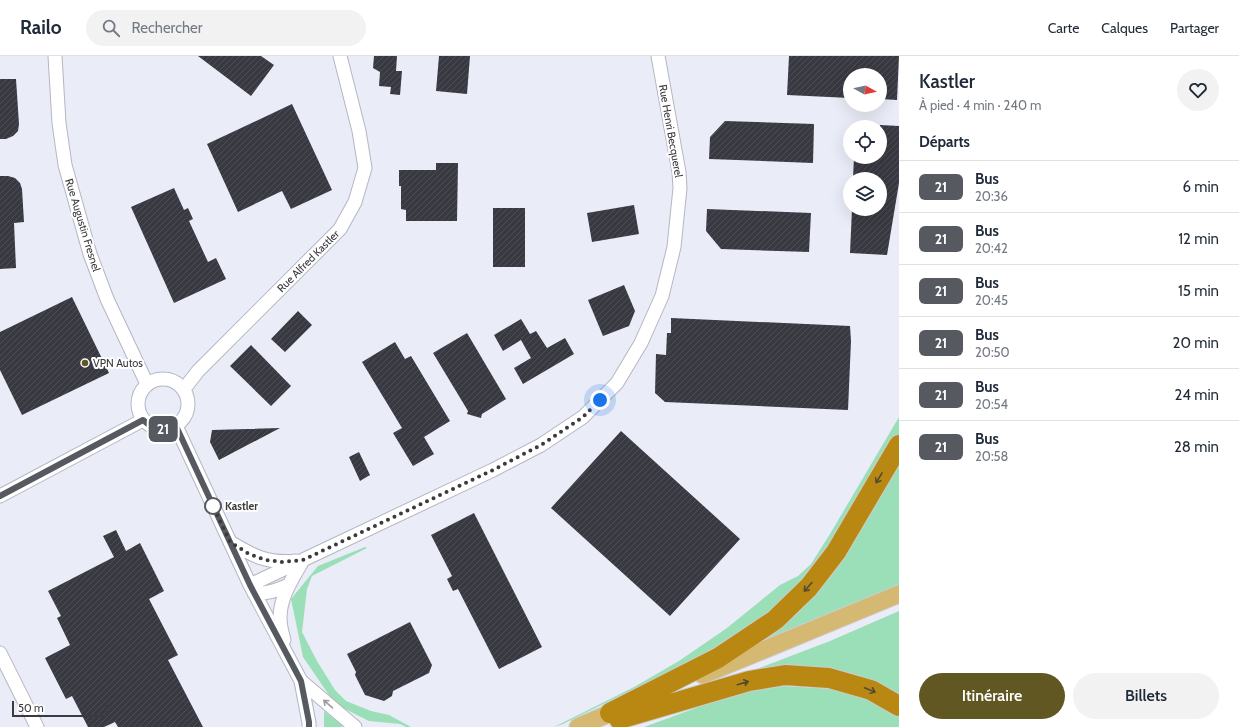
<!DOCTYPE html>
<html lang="fr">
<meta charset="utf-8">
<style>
:root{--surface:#fff;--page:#f2f2f3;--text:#1f2937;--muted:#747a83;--line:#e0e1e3;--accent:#605723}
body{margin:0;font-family:Cabin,sans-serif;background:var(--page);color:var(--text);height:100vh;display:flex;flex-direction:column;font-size:15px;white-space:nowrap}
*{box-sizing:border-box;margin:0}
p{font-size:13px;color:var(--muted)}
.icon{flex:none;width:22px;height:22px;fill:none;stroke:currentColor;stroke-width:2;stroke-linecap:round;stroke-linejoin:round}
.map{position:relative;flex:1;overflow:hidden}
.details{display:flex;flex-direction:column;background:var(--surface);width:340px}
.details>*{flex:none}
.badge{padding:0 8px;border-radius:6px;font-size:14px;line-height:26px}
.needle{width:26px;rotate:98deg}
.tools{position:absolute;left:843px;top:12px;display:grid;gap:8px}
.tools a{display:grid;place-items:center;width:44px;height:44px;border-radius:50%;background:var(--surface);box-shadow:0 4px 16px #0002;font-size:20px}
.scale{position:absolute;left:12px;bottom:10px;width:95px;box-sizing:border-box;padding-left:4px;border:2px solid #3a3a3f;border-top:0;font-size:11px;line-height:14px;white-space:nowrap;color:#3a3a3f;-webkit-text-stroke:3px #fff;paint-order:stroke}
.you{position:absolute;width:20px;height:20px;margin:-10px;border:3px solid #fff;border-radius:50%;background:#1a73e8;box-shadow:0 0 0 6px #1a73e833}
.map>.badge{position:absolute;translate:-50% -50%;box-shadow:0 0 0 2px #fff}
h2{padding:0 20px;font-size:15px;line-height:36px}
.round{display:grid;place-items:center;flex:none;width:42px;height:42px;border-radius:21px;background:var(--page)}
.overview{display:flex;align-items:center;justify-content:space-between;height:68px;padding:0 20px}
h1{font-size:19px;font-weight:600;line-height:30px}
.action{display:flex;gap:8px;margin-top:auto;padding:8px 20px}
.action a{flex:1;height:46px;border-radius:24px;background:var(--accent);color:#fff;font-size:16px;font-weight:600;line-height:46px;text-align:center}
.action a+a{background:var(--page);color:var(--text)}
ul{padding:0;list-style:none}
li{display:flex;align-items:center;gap:12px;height:52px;padding:0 20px;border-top:1px solid var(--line)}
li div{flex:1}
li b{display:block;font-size:15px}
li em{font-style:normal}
li .badge{min-width:44px;font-weight:700;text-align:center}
header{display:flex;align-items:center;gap:24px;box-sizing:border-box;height:56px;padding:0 20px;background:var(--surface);border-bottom:1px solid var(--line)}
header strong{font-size:19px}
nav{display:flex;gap:22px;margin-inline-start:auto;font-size:14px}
.search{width:280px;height:36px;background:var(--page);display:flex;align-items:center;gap:10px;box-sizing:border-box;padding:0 14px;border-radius:22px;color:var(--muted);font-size:15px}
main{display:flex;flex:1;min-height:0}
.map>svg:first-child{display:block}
</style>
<header>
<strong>Railo</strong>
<div class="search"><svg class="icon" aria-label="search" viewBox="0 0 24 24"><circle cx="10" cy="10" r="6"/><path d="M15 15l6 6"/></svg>Rechercher</div>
<nav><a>Carte</a><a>Calques</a><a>Partager</a></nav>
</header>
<main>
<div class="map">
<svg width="899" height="671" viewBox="0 0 899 671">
<defs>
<pattern id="building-hatch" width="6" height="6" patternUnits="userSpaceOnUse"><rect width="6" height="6" fill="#383941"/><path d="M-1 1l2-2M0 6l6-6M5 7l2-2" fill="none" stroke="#4d4e55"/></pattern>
</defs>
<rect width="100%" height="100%" fill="#eaecf7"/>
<!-- grass -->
<path fill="#9bdfb8" d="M899,361v22l-90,141 -38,30 -44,33 -164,81 -9,3 80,-40 45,-26 48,-33 53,-43 18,-9 13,-12 19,-30z
M899,402v129l-184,81 41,-28z
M365,491l2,1 -55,28 -5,13 -5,43 15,29 18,29 11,11 25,10 18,4 22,12h-5l-6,-3 -31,-3 -34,-17 -32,-47 -12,-58 27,-33z
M899,555v88l-44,-20 -140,6 115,-44z
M784,630l65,4 50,26v11h-255l90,-33z
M324,655l19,15 -2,1h-17z"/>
<!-- building -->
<path fill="url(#building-hatch)" d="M198,0h63l13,9 -23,31z
M374,0h23l-1,15h6l-2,24 -10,-1 1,-7 -12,-1 1,-14 -7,-4z
M439,0h31l-3,38 -31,-3z
M789,0h110l-2,44 -17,-1v-24h-30v23l-63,-3z
M0,23h16l3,45 -1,7 -5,5 -7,3h-6z
M292,48l40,86 -41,19 -9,-18 -44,21 -31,-68z
M725,65l89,3 -1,39 -104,-4 1,-22z
M880,69l19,1v57l-12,72 -37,-2 2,-44h28v-30h-27l1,-22h26z
M436,107h22l-1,58h-51v-11l-5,-1v-23h-2v-16h37z
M0,120h8l7,2 5,5 2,6 2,33 -10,1 2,45 -16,1z
M174,132l10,22 4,-2 5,11 -4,2 19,41 8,-4 10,21 -52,24 -43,-96z
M634,149l5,29 -47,8 -5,-29z
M493,152h32v59h-32z
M707,153l104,4 -2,39 -88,-3 -15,-18z
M624,229l11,26 -6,15 -26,10 -15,-36z
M72,241l37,76 -87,42 -22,-45v-38z
M298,255l14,14 -27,27 -14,-13z
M671,262l179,8 1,15 -3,69 -183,-8 -10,-9 1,-39 10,1 1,-22h4z
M521,263l9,15 6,-3 11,17 18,-10 9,16 -51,30 -9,-16 17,-10 -10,-18 -18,11 -9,-16z
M467,277l39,66 -24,15 -1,4 -14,-4 1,-3 -35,-58z
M395,286l10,17 6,-3 39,65 -26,16 10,17 -21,12 -20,-33 9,-5 -40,-66z
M251,289l40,41 -20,20 -41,-40z
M280,372l-61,32 -9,-18 2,-12z
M621,375l119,108 -70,77 -119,-108z
M359,396l11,23 -10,6 -11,-24z
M474,457l68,134 -43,22 -41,-80 -5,2 -6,-12 5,-3 -21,-41z
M116,474l10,21 14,-8 24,48 -15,8 29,56 -10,5 35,67h-85l-3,-5 -11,5h-16l-16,-31 -6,3 -21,-41 25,-13 -13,-27 4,-2 -13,-25 66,-34 -11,-21z
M410,566l22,43 -3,8 -36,18 -1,5 -8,5 -19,-6 -10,-20 1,-3 -9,-18z"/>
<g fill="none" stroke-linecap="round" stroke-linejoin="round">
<defs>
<path id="minor" d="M55,0l4,67 6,42 25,89 17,45 40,85
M138 348a25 25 0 1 1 50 0a25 25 0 1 1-50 0Z
M184,333l14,-18 142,-142 15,-27 10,-34 -6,-37 -19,-75
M176,370l74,159 51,96 8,42v4
M0,440l143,-76
M230,486c23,14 38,22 66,19
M250,529l243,-115 48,-25 42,-28 34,-34 24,-40 21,-47 12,-49 6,-59 -1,-16 -21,-116
M254,537c14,1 23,-3 35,-8
M284,584c-2,-7 -4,-15 -4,-22 0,-22 13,-40 23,-58
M0,597l37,74
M301,625l54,46"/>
<path id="major" d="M703,619l196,-81
M578,671l44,-19"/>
<path id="highway" d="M610,657l108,-55 57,-38 34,-33 27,-35 63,-107
M619,663l130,-38 36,-6 44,3 42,12 28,16"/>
</defs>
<!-- minor casing -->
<use href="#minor" stroke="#b4b6c1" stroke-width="15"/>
<!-- major casing -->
<use href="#major" stroke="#cccccd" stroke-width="19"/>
<!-- highway casing -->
<use href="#highway" stroke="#cccccd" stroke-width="22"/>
<!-- minor -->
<use href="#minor" stroke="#fff" stroke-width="13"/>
<!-- major -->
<use href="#major" stroke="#d5b871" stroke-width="17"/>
<!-- highway -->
<use href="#highway" stroke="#b98813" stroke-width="20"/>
</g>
<!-- one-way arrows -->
<defs><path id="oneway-shaft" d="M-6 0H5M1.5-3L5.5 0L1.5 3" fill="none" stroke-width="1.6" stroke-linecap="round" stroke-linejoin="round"/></defs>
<g stroke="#534a36">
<use href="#oneway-shaft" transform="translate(879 422) rotate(121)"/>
<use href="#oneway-shaft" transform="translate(808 531) rotate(132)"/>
<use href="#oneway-shaft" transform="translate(743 627) rotate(-16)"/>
<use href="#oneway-shaft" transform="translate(870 634) rotate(22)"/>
</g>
<use stroke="#9c9c9f" href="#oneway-shaft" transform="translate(328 648) rotate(-139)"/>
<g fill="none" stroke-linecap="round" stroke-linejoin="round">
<defs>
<path id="line" d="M0,440l143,-76c11,10 19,11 33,6l74,159 51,96 8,41v5"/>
</defs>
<!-- line casing -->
<use href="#line" stroke="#fff" stroke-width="9"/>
<!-- line -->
<use href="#line" stroke="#56595f" stroke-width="6"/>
<!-- walk -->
<path stroke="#3a3a3f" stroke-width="4" stroke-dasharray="0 7.2" d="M213,450l-1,-2 18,38 19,12 17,6 16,2 21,-2 190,-90 48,-25 42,-28 17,-17"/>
</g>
<!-- markers -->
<circle fill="#605723" stroke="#fff" stroke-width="1.5" cx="85" cy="307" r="4"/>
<circle fill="#fff" stroke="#56595f" stroke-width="2" cx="213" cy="450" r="8"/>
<g text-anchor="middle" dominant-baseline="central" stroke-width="4" stroke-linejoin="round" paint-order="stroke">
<!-- street labels -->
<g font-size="11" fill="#3a3a3f" stroke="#fff">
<text transform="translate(671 75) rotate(80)">Rue Henri Becquerel</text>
<text transform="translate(83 169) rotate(73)">Rue Augustin Fresnel</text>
<text transform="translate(308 205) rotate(-45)">Rue Alfred Kastler</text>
</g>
<!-- poi labels -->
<g font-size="11" fill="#3a3a3f" stroke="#fff" text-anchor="start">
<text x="93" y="307">VPN Autos</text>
</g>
<!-- stop labels -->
<g font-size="11" font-weight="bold" fill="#3a3a3f" stroke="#fff" text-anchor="start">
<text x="225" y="450">Kastler</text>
</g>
</g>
</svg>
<div class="tools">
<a><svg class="needle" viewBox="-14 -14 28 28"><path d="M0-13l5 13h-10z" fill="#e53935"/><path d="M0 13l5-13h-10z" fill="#747a83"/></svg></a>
<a><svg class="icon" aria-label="locate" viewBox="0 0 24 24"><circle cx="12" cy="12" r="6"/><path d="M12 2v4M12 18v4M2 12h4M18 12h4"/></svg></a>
<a><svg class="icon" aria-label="layers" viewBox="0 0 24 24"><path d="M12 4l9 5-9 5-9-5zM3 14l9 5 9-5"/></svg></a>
</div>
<div class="scale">50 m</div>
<div class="you" style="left:600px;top:344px"></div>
<b class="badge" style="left:163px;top:373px;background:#56595f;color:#fff">21</b>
</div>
<section class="details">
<div class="overview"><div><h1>Kastler</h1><p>À pied · 4 min · 240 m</p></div><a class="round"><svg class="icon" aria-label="heart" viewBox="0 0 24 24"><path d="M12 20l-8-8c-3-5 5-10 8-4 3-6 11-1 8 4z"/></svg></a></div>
<h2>Départs</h2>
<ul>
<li><span class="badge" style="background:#56595f;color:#fff">21</span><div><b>Bus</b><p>20:36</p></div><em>6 min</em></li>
<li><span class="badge" style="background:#56595f;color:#fff">21</span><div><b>Bus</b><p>20:42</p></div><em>12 min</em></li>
<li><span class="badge" style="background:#56595f;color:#fff">21</span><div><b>Bus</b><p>20:45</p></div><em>15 min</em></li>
<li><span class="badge" style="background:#56595f;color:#fff">21</span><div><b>Bus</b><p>20:50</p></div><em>20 min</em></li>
<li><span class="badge" style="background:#56595f;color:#fff">21</span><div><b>Bus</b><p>20:54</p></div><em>24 min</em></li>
<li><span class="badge" style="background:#56595f;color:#fff">21</span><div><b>Bus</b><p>20:58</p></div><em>28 min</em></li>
</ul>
<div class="action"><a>Itinéraire</a><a>Billets</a></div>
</section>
</main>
